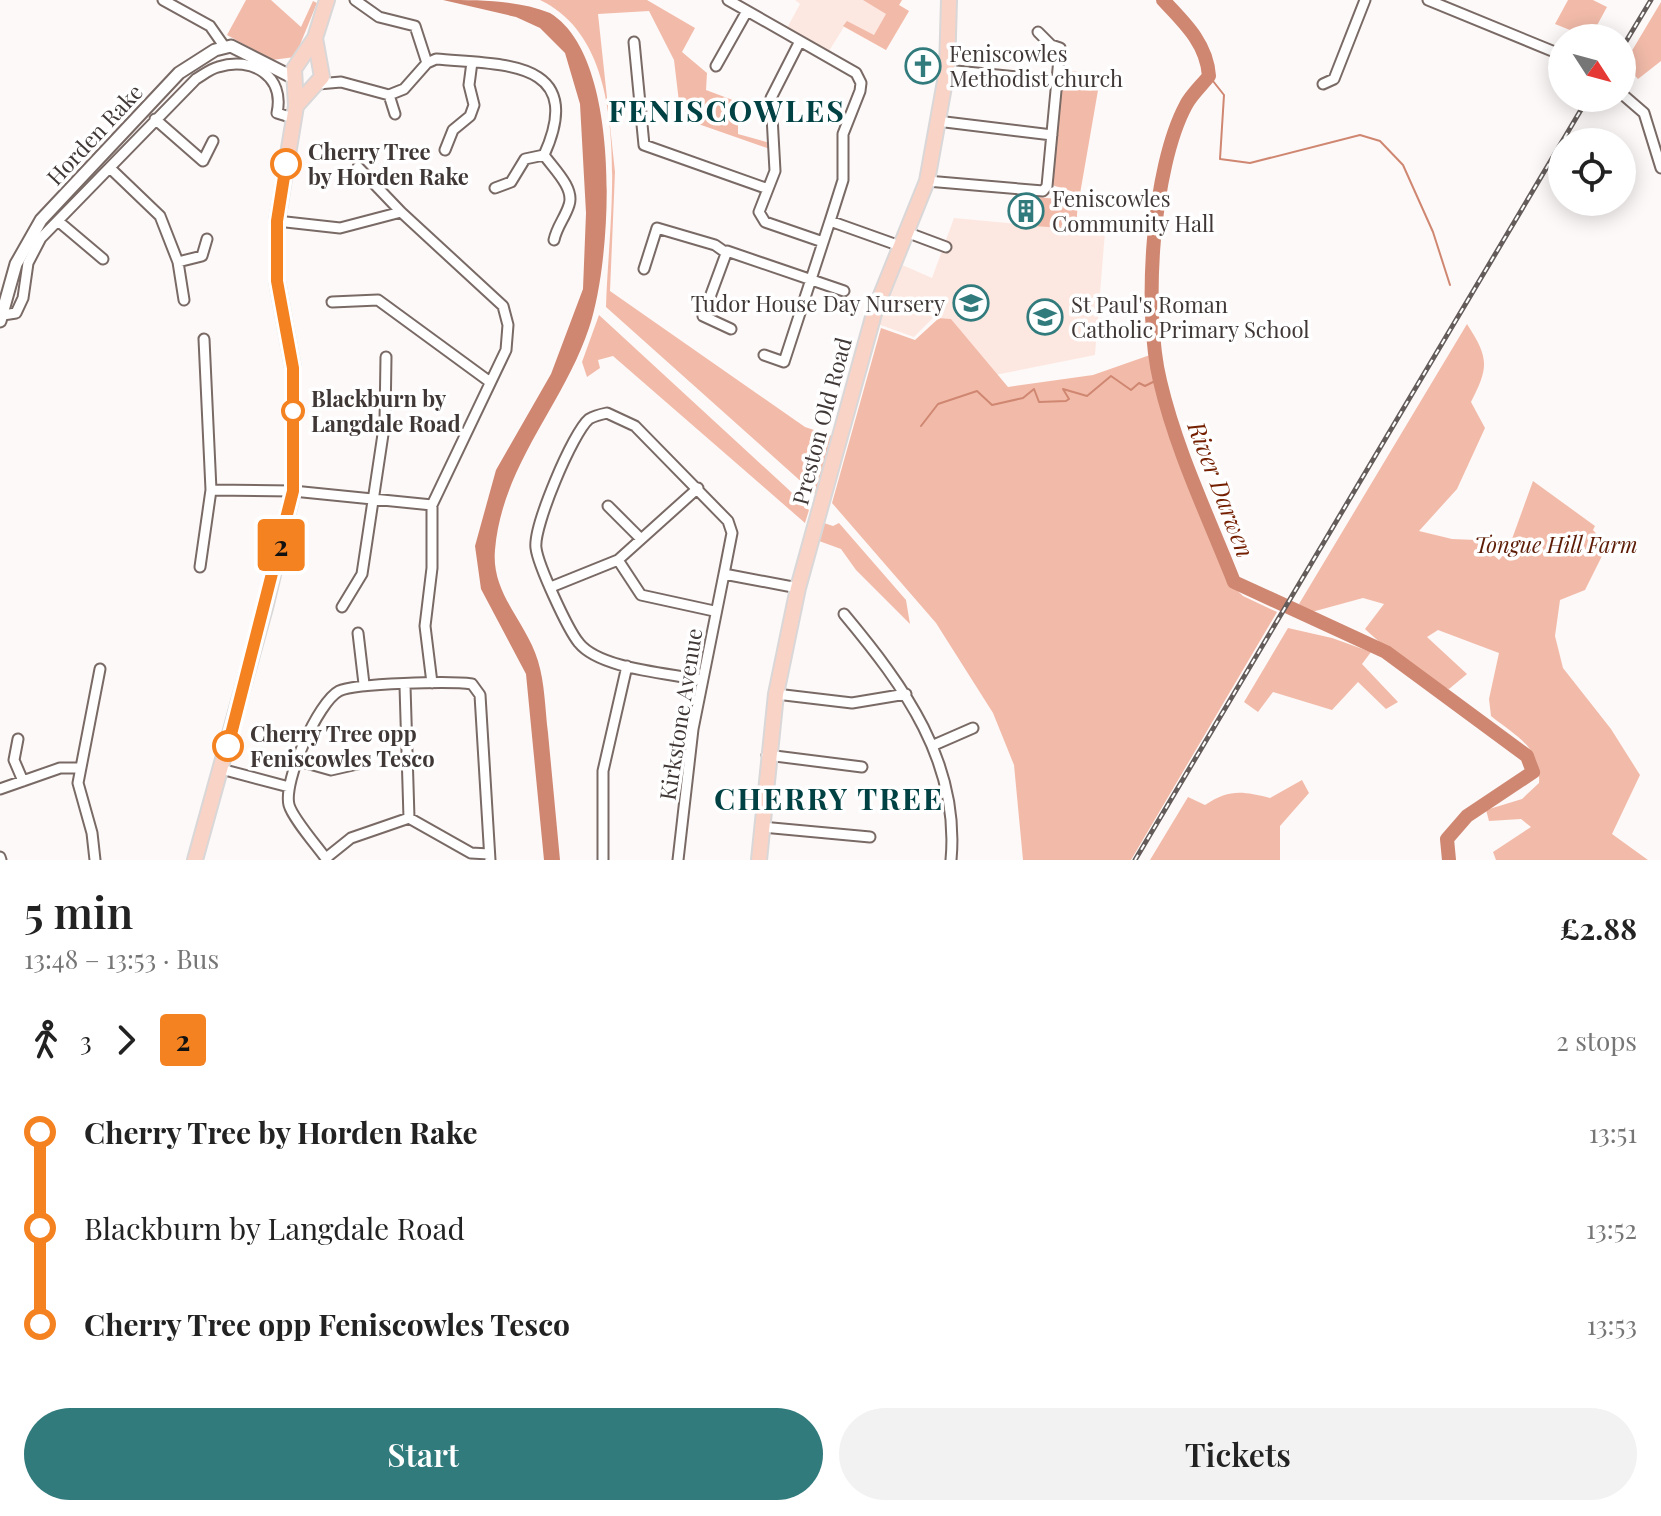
<!DOCTYPE html>
<meta charset="utf-8">
<style>
:root{--surface:#fff;--page:#f2f2f2;--text:#222;--muted:#767676;--accent:#327b7d}
body{margin:0;font-family:"Playfair Display",serif;background:var(--page);color:var(--text);height:100vh;display:flex;flex-direction:column;font-size:30px;white-space:nowrap}
*{box-sizing:border-box;margin:0}
p{font-size:26px;color:var(--muted)}
.icon{flex:none;width:44px;height:44px;fill:none;stroke:currentColor;stroke-width:2;stroke-linecap:round;stroke-linejoin:round}
.map{position:relative;height:860px;overflow:hidden}
.panel{display:flex;flex-direction:column;background:var(--surface);flex:1}
.panel>*{flex:none}
.badge{padding:0 16px;border-radius:6px;font-size:28px;line-height:52px}
.needle{width:52px;rotate:126deg}
.fabs{position:absolute;left:1548px;top:24px;display:grid;gap:16px}
.fabs a{display:grid;place-items:center;width:88px;height:88px;border-radius:50%;background:var(--surface);box-shadow:0 4px 20px #0003;font-size:40px}
.map>.badge{position:absolute;translate:-50% -50%;box-shadow:0 0 0 4px #fff}
.legs{display:flex;align-items:center;gap:12px;height:88px;padding:0 24px;font-size:26px}
.legs p{margin-inline-start:auto}
.headline{display:flex;align-items:center;justify-content:space-between;height:136px;padding:0 24px}
h1{font-size:44px;font-weight:600;line-height:60px}
.cta{display:flex;gap:16px;margin-top:auto;padding:16px 24px}
.cta a{flex:1;height:92px;border-radius:48px;background:var(--accent);color:#fff;font-size:32px;font-weight:600;line-height:92px;text-align:center}
.cta a+a{background:var(--page);color:var(--text)}
ul{padding:0 24px;list-style:none}
li{display:flex;align-items:center;gap:28px;height:96px;font-size:30px}
li i{display:grid;place-items:center;width:12px;height:100%;margin:0 10px;background:currentColor}
li i::after{content:'';width:20px;height:20px;margin:-10px;border:6px solid;border-radius:50%;background:var(--surface)}
li p{margin-inline-start:auto}
li:first-child i{background:linear-gradient(#0000 50%,currentColor 0)}
li:last-child i{background:linear-gradient(currentColor 50%,#0000 0)}
.map>svg:first-child{display:block}
</style>
<div class="map">
<svg width="1661" height="860" viewBox="0 0 1661 860">
<rect width="100%" height="100%" fill="#fdf9f8"/>
<!-- built -->
<path fill="#fde8e1" d="M795,0h107l-3,5 10,6 -23,39 -42,-23 -15,24 -42,-23 13,-24z
M954,218l151,14 -10,123 -100,20 -44,-56 -18,-1 -19,19 -39,-14 25,-59 32,14z"/>
<!-- green -->
<path fill="#f2bba9" d="M246,0h25l30,27 12,-26 4,2 -22,54 -23,3 -45,-25z
M540,0h107l48,28 -13,24 25,21 -1,17 32,12v32l32,9v6l-86,-30 3,-17h-8l-5,-42 -25,-49 -51,3 17,158 -5,119 195,136 27,9 -17,58 -209,-187c2,-89 33,-260 -66,-307z
M863,0h39l-3,5 10,6 -23,39 -43,-24 4,-5 27,14 12,-21z
M1568,0h25l14,7 -17,31 -35,-14z
M1661,2v59l-23,18 -14,-15z
M1062,71l39,2 -21,121 -28,-9z
M1037,197l41,4 -2,28 -42,-3z
M599,315l189,174 21,21 -4,13 -192,-167 -15,4 2,8 -13,9 -5,-15z
M939,318l12,1 57,68 85,-12 57,-20 22,85 54,140 17,16 34,16 -146,248h-108l-9,-95 -21,-52 -57,-90 -104,-120 49,-175 34,12z
M1467,324c22,34 22,43 4,78l14,26 -28,61 -38,42 33,8 24,1 23,20 9,-10 25,-69 62,45 -2,4 14,16 -22,44 -25,10 -5,36 8,32 48,61 29,46 -28,59 36,26h-152l-3,-8 38,-25 -10,-8 -32,2 -3,-11 36,-11 17,-16c2,-36 -22,-46 -48,-67l-2,-17 10,-46 -61,-23 -11,7 40,37 -18,15c-26,-8 -62,-40 -84,-60l19,-25 -21,-6 -55,15 -9,-9z
M824,523l9,3 6,-3 67,77 4,24 -54,-54 -15,-21 -22,-8z
M1288,628l44,10 39,14 -9,12 36,38 -12,7 -28,-27 -26,28 -59,-18 -15,20 -14,-10z
M1302,780l7,13 -29,33v34h-130l38,-63 17,8c24,-16 37,-14 65,-7z"/>
<!-- water -->
<path fill="#cf8771" d="M443,0c36,0 75,0 107,13 73,44 63,244 39,315 -26,78 -87,137 -94,222 -4,44 31,71 43,111 7,23 7,48 10,72 4,42 8,85 12,127h-16l-18,-186 -45,-85 -6,-43 21,-76 55,-96 32,-85 3,-76 -6,-109 -15,-51 -25,-25 -24,-11z"/>
<g fill="none" stroke-linecap="round" stroke-linejoin="round">
<!-- stream -->
<path stroke="#cf8771" stroke-width="2" d="M1209,76l15,19 -4,64 30,4 110,-28 20,6 23,24 30,67 17,53
M921,426l17,-22 39,-13 15,14 31,-7 11,-9 5,13 27,-1 3,-2 -6,-10 24,7 24,-20 20,14 8,-7 6,3 14,-7"/>
<!-- river -->
<path stroke="#cf8771" stroke-width="14" d="M1163,0c22,23 44,44 46,76 -7,9 -18,19 -23,29 -34,63 -43,206 -26,276 16,69 48,135 74,201l152,70 141,104 6,16 -66,44 -20,23 2,21"/>
<defs>
<path id="minor" d="M163,0l47,26 14,20
M355,0l24,17 36,9 12,37
M728,0l128,73 5,10 -1,8 -17,43v46l-13,41 70,25
M1428,0l134,55
M800,41l-29,57 4,73 -16,41 6,10 58,20
M634,42l10,103 124,44
M716,66l31,-55
M956,71l102,10
M318,84l23,-2 48,13 15,-6 23,-26 9,-4c63,6 152,-1 108,96 9,13 31,33 25,50 -4,13 -12,21 -15,35
M1323,84l11,-5 31,-79
M1622,94l22,19 17,55
M389,95l6,19
M155,119l48,42 10,-20
M937,121l115,14
M445,150l8,-20 17,-14 4,-11 -5,-20 3,-23
M358,167l43,45
M111,169l49,47 18,46 6,38
M927,181l116,10 4,-5 13,-138 -9,-3 -13,-13
M495,188l16,-6 14,-23 19,-4
M58,221l45,38
M906,232l40,15
M178,262l24,-6 5,-17
M644,269l13,-41 58,17 10,7
M332,302l46,-2 112,82
M3,315l13,-2 7,-15 5,-35 13,-25 155,-159c7,-4 14,-10 22,-12 34,-11 67,9 59,46l16,5
M731,329l-28,-13 24,-65 117,40
M764,355l20,7 46,-141
M211,490l82,1 139,14 74,-155 2,-25 -5,-19 -102,-94 -61,16 -63,-7
M432,505v63l-7,58 7,57
M608,506l33,33
M618,560l23,35 73,16
M200,567l11,-77 -7,-151
M551,587l67,-27 80,-72
M342,607l20,-33 23,-153 1,-64
M844,614c60,72 116,148 107,246
M358,633l6,51
M701,680c-33,-7 -101,-11 -122,-37 -11,-13 -41,-78 -43,-95 -3,-21 37,-116 53,-129 5,-3 13,-5 18,-6l28,13 93,95 4,12 -8,41 74,14
M405,686l4,132
M776,694l76,9 54,-9
M18,739l-4,21 9,21
M934,745l39,-17
M767,755l95,12
M299,761l32,9 35,-8
M221,769l68,18
M0,789l60,-21h18
M761,827l109,10
M0,857l1,3
M326,858l25,-20 58,-20 62,35 18,1
M95,860l-3,-27 -14,-50 22,-114
M327,860c-9,-13 -34,-41 -38,-55 -6,-24 29,-103 50,-114 16,-8 113,-10 133,-7l8,11 10,165
M603,860v-89l24,-105
M678,860l15,-131 31,-155"/>
<path id="tertiary" d="M0,321l16,-57 25,-44 138,-147 36,-23 16,-4 63,32"/>
<path id="primary" d="M296,106l26,-29 -7,-39
M195,860l71,-256 27,-113v-123l-16,-87v-60l19,-115 -2,-37 21,-31 12,-38
M759,860l17,-166 22,-106 77,-278 52,-129 20,-111 2,-70"/>
</defs>
<!-- minor casing -->
<use href="#minor" stroke="#796a65" stroke-width="13"/>
<!-- tertiary casing -->
<use href="#tertiary" stroke="#796a65" stroke-width="15"/>
<!-- primary casing -->
<use href="#primary" stroke="#d9d7d7" stroke-width="18"/>
<!-- minor -->
<use href="#minor" stroke="#fff" stroke-width="9"/>
<!-- tertiary -->
<use href="#tertiary" stroke="#fff" stroke-width="11"/>
<!-- primary -->
<use href="#primary" stroke="#fad3c7" stroke-width="14"/>
<defs>
<path id="rail" d="M1622,48l29,-48
M1135,860l453,-762"/>
</defs>
<!-- rail casing -->
<use href="#rail" stroke="#635c5a" stroke-width="5"/>
<!-- rail -->
<use href="#rail" stroke="#fff" stroke-width="2" stroke-dasharray="6" stroke-linecap="butt"/>
</g>
<g fill="none" stroke-linecap="round" stroke-linejoin="round">
<defs>
<path id="line-1" d="M228,746l65,-255v-123l-16,-87v-60l9,-57"/>
</defs>
<!-- line-1 casing -->
<use href="#line-1" stroke="#fff" stroke-width="18"/>
<!-- line-1 -->
<use href="#line-1" stroke="#f58220" stroke-width="12"/>
</g>
<!-- icons -->
<defs>
<symbol id="church-ring" viewBox="-11 -11 22 22"><circle r="9.5" fill="#fff" stroke="#327b7d" stroke-width="1.5"/><path d="M-1.2-6h2.4v3.5h3.3v2.4h-3.3V6h-2.4V-.1h-3.3v-2.4h3.3Z" fill="#327b7d"/></symbol>
<symbol id="building-ring" viewBox="-11 -11 22 22"><circle r="9.5" fill="#fff" stroke="#327b7d" stroke-width="1.5"/><path d="M-4-6H4V6H1V3H-1V6H-4ZM-2.5-4.3h1.7v1.8h-1.7ZM.8-4.3h1.7v1.8H.8ZM-2.5-1h1.7V.8h-1.7ZM.8-1h1.7V.8H.8Z" fill="#327b7d"/></symbol>
<symbol id="school-ring" viewBox="-11 -11 22 22"><circle r="9.5" fill="#fff" stroke="#327b7d" stroke-width="1.5"/><path d="M0-5L7-2L0 1L-7-2ZM-4 1L0 2.5L4 1V4Q0 6-4 4Z" fill="#327b7d"/></symbol>
</defs>
<g fill-rule="evenodd">
<use href="#church-ring" x="903" y="46" width="40" height="40"/>
<use href="#building-ring" x="1006" y="191" width="40" height="40"/>
<use href="#school-ring" x="951" y="283" width="40" height="40"/>
<use href="#school-ring" x="1025" y="297" width="40" height="40"/>
</g>
<!-- markers -->
<g fill="#fff" stroke="#f58220" stroke-width="4">
<circle cx="286" cy="164" r="14"/>
<circle cx="293" cy="411" r="10"/>
<circle cx="228" cy="746" r="14"/>
</g>
<g text-anchor="middle" dominant-baseline="central" stroke-width="7" stroke-linejoin="round" paint-order="stroke">
<!-- poi labels -->
<g font-size="22" fill="#403836" stroke="#fff" text-anchor="start">
<text x="949" y="53">Feniscowles<tspan x="949" dy="25">Methodist church</tspan></text>
<text x="1052" y="198">Feniscowles<tspan x="1052" dy="25">Community Hall</tspan></text>
<text x="945" y="303" text-anchor="end">Tudor House Day Nursery</text>
<text x="1071" y="304">St Paul's Roman<tspan x="1071" dy="25">Catholic Primary School</tspan></text>
</g>
<!-- street labels -->
<g font-size="22" fill="#403836" stroke="#fff">
<text transform="translate(94 134) rotate(-47)">Horden Rake</text>
<text transform="translate(821 421) rotate(-75)">Preston Old Road</text>
<text transform="translate(680 714) rotate(-81)">Kirkstone Avenue</text>
</g>
<!-- stop labels -->
<g font-size="22" font-weight="bold" fill="#403836" stroke="#fff" text-anchor="start">
<text x="308" y="151">Cherry Tree<tspan x="308" dy="25">by Horden Rake</tspan></text>
<text x="311" y="398">Blackburn by<tspan x="311" dy="25">Langdale Road</tspan></text>
<text x="250" y="733">Cherry Tree opp<tspan x="250" dy="25">Feniscowles Tesco</tspan></text>
</g>
<!-- park labels -->
<g font-size="22" font-style="italic" fill="#5d1c06" stroke="#fff">
<text x="1556" y="544">Tongue Hill Farm</text>
</g>
<!-- water labels -->
<g font-size="24" font-style="italic" fill="#741f00" stroke="#fff">
<text transform="translate(1222 489) rotate(69)">River Darwen</text>
</g>
<!-- district labels -->
<g font-size="30" font-weight="bold" letter-spacing="2" fill="#004244" stroke="#fff">
<text x="727" y="110">FENISCOWLES</text>
<text x="829" y="798">CHERRY TREE</text>
</g>
</g>
</svg>
<div class="fabs">
<a><svg class="needle" viewBox="-14 -14 28 28"><path d="M0-13l5 13h-10z" fill="#e53935"/><path d="M0 13l5-13h-10z" fill="#767676"/></svg></a>
<a><svg class="icon" aria-label="locate" viewBox="0 0 24 24"><circle cx="12" cy="12" r="6"/><path d="M12 2v4M12 18v4M2 12h4M18 12h4"/></svg></a>
</div>
<b class="badge" style="left:281px;top:545px;background:#f58220;color:#111">2</b>
</div>
<section class="panel">
<div class="headline"><div><h1>5 min</h1><p>13:48 – 13:53 · Bus</p></div><b>£2.88</b></div>
<div class="legs"><svg class="icon" aria-label="walk" viewBox="0 0 24 24"><circle cx="13" cy="4" r="2"/><path d="M13 8l-2 6 4 7M11 14l-3 7M7 12l3-4h3l4 4"/></svg>3<svg class="icon" aria-label="forward" viewBox="0 0 24 24"><path d="M9 5l7 7-7 7"/></svg><b class="badge" style="background:#f58220;color:#111">2</b><p>2 stops</p></div>
<ul>
<li><i style="color:#f58220"></i><b>Cherry Tree by Horden Rake</b><p>13:51</p></li>
<li><i style="color:#f58220"></i><span>Blackburn by Langdale Road</span><p>13:52</p></li>
<li><i style="color:#f58220"></i><b>Cherry Tree opp Feniscowles Tesco</b><p>13:53</p></li>
</ul>
<div class="cta"><a>Start</a><a>Tickets</a></div>
</section>
